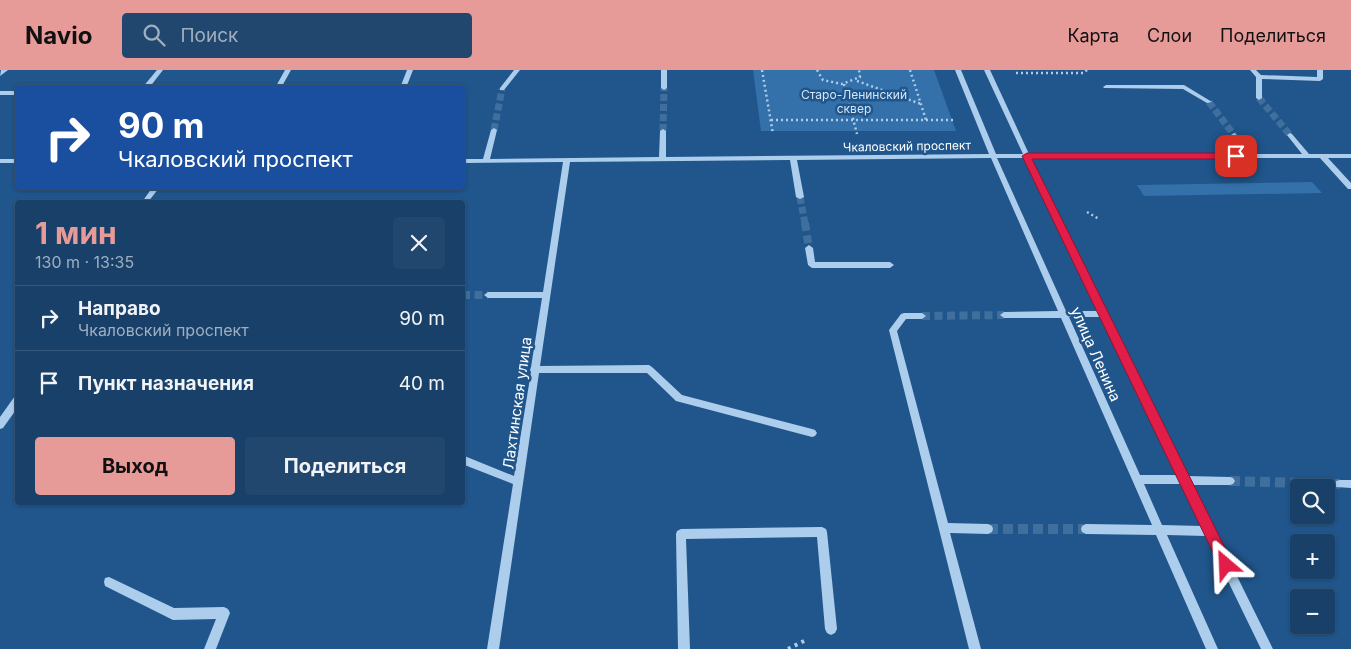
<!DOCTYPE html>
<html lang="ru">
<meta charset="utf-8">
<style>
body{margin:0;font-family:Inter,sans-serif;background:#21476f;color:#f1f3f6;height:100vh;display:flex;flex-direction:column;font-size:19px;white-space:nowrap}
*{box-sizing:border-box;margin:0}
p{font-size:16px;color:#9fafc0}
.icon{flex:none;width:28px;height:28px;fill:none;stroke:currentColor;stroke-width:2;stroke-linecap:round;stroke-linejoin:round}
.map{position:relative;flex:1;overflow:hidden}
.sheet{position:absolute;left:15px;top:130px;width:450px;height:305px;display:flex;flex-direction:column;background:#184069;border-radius:5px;box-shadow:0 1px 4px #0004,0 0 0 1px #36597d}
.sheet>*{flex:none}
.banner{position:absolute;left:15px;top:15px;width:450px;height:105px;border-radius:5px;box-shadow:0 1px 4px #0004,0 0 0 1px #36597d;background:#1a4fa0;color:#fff;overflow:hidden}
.buttons{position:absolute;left:1290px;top:409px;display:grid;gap:10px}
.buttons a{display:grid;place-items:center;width:45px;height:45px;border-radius:5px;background:#184069;box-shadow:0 1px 4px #0004,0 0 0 1px #36597d;font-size:25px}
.pin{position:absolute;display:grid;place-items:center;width:42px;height:42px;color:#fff;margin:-21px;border-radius:10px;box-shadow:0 2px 8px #0006}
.me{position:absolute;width:55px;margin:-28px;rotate:334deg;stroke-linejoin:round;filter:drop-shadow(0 0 4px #0008)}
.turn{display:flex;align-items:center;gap:18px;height:105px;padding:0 20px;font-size:22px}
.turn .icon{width:65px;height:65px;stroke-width:2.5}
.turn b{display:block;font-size:35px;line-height:42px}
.round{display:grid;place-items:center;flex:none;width:52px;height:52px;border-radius:5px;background:#21476f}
.head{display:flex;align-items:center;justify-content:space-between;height:85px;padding:0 20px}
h1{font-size:30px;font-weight:700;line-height:38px;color:#e69b98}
.primary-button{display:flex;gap:10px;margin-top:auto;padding:10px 20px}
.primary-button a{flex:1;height:58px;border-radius:5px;background:#e69b98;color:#111;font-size:20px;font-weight:700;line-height:58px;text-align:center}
.primary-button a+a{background:#21476f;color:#f1f3f6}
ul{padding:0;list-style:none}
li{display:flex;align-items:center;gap:15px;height:65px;padding:0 20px;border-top:1px solid #36597d}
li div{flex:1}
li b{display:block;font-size:19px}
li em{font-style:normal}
header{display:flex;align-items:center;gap:30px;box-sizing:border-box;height:70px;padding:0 25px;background:#e69b98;color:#111}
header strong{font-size:24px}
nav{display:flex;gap:28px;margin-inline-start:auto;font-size:18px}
.search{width:350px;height:45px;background:#21476f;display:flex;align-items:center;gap:12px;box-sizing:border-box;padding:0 18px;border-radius:5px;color:#9fafc0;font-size:19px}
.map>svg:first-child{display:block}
</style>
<header>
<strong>Navio</strong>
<div class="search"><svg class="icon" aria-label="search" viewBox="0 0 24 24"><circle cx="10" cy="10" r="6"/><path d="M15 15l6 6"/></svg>Поиск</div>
<nav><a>Карта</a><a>Слои</a><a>Поделиться</a></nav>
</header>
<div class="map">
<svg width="1351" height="579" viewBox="0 0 1351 579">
<rect width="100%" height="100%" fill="#20568c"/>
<!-- green -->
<g fill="#3470a9">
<path d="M753,0H934L956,61H761Z"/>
<path d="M1312,112L1322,123L1144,126L1137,115Z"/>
</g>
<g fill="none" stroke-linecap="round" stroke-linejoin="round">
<!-- minor-tunnel-far2 -->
<g stroke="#416f9d" stroke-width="7" stroke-dasharray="7 3" stroke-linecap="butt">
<path d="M1259,28L1290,65"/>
<path d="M1209,32L1234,65"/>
<path d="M494,60L502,19"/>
<path d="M663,61L664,18"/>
<path d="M800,127L805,154"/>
</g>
<!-- minor-tunnel-far1 -->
<g stroke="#416f9d" stroke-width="8" stroke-dasharray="8 4.5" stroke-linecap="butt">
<path d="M805,153L809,178"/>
<path d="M462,225H488"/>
<path d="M922,246L1004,245"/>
</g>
<!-- minor-tunnel -->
<g stroke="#416f9d" stroke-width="10" stroke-dasharray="10 5" stroke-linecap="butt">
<path d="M1230,411L1340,414"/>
<path d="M988,459H1086"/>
</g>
<!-- path-far1 -->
<g stroke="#adcdec" stroke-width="2.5" stroke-dasharray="2 3" stroke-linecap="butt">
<path d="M762,0L773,64"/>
<path d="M817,0L823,10L842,14L860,7L859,0"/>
<path d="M910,0L926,50"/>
<path d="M1016,3H1083L1087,0"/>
<path d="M857,11L921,34"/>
<path d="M844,14L857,64"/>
<path d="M771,50H954"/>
<path d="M1087,142L1099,149"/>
</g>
<!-- path -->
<path stroke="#adcdec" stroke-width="4" stroke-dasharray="3 4.5" stroke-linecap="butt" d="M788,579L808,569"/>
<!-- minor -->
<g fill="#adcdec" fill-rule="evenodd">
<path d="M1,0H8L0,6Z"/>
<path d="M157,0H163L149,18H142Z"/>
<path d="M285,0H291L281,18H275Z"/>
<path d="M407,0H413L406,18H400Z"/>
<path d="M514,0H520L504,20H500V18Z"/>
<path d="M661,0H667V18L664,20L661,18Z"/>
<path d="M955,0H961L996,84H1023L984,0H990L1029,84H1245L1231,65L1234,63L1236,64L1252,84H1302L1287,65L1290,63L1292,64L1309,84H1351V88H1328L1351,113V119H1348L1320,88H1031L1187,406L1230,407L1233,408L1235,411L1233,414L1230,415H1192L1273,579H1261L1206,466L1167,465L1218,579H1206L1156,465L1086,464L1082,462L1081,459L1082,456L1086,454L1152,455L1061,248H1004L1000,245L1004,242L1058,241L991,88L797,90L804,127L800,129L796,127L790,90L570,92L540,296L649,295L652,297L682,325L812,359L815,360L817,363L815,366L812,367L676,331L647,303H539L499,579H487L513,414L462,394V385L514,406L531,302L530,300L531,297L542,228H488L484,225L488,222H543L563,92L462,93V89H483L491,60L494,58L497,60L490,89L659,87L660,61L663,59L666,61V87L989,84ZM997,88H1024L1097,241H1066ZM1069,247H1100L1177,405H1140ZM1144,414H1181L1202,456L1162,455Z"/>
<path d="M1250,0H1256L1261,5L1317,7V0H1323V9L1320,11L1262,9V28L1259,30L1256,28V7Z"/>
<path d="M1106,15H1184L1212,32L1207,33L1183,19L1104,18L1103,17Z"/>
<rect x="0" y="21" width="18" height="4"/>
<rect x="0" y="89" width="18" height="4"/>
<path d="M152,118H159L148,132H142Z"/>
<path d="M809,175L813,178L815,192H890L894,195L890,198H812L808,195L805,178Z"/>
<path d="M904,243H922L926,246L922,249H906L897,261L948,453L988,454L992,456L993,459L992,462L988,464L950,463L981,579H969L889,260L901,244Z"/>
<path d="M18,325V337L3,358L0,359V347L15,326Z"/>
<path d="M1340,410H1351V418L1336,417L1335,414L1336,411Z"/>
<path d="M822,457L826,459L827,462L837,559L835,563L831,565L827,563L825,559L817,467L686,469L690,579H678L676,464L677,461L681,459Z"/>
<path d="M109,507L174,538L224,537L228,539L230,543L216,579H204L216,549L173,550L105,516L104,512L105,508Z"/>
</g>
</g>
<!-- route -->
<path fill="#e11d48" stroke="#92132f" d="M1027,83H1236L1240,86L1236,89H1032L1231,490L1233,495L1231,499L1226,501L1221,499L1022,86Z"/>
<g text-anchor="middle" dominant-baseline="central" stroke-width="5" stroke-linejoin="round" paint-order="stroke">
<!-- far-park labels -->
<g font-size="12" fill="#d2e6f8" stroke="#20568c">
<text x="854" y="24">Старо-Ленинский<tspan x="854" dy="14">сквер</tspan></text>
</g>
<!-- far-street labels -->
<g font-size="12" fill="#fff" stroke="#20568c">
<text transform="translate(907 76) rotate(-1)">Чкаловский проспект</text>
</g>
<!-- street labels -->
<g font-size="15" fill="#fff" stroke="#20568c">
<text transform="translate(1096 284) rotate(66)">улица Ленина</text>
<text transform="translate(517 333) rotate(-82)">Лахтинская улица</text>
</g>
</g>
</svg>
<div class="buttons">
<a><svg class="icon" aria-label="search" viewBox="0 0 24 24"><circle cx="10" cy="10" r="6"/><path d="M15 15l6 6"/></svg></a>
<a>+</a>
<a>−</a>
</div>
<div class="pin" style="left:1236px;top:86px;background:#d93025"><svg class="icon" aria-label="arrive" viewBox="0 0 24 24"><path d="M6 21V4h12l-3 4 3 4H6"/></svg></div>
<svg class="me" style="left:1226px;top:495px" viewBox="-20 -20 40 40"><path d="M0-17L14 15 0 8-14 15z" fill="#e11d48" stroke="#fff" stroke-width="4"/></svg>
<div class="banner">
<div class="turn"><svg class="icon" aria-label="right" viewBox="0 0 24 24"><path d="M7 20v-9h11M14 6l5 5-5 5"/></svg><div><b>90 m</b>Чкаловский проспект</div></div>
</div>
<section class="sheet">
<div class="head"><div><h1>1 мин</h1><p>130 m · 13:35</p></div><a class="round"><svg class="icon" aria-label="close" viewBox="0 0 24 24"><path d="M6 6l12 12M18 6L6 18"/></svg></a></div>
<ul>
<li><svg class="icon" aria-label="right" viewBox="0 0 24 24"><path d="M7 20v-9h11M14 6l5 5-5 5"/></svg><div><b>Направо</b><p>Чкаловский проспект</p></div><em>90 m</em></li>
<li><svg class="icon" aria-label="arrive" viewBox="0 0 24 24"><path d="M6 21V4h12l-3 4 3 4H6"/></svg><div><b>Пункт назначения</b></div><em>40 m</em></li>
</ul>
<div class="primary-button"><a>Выход</a><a>Поделиться</a></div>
</section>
</div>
